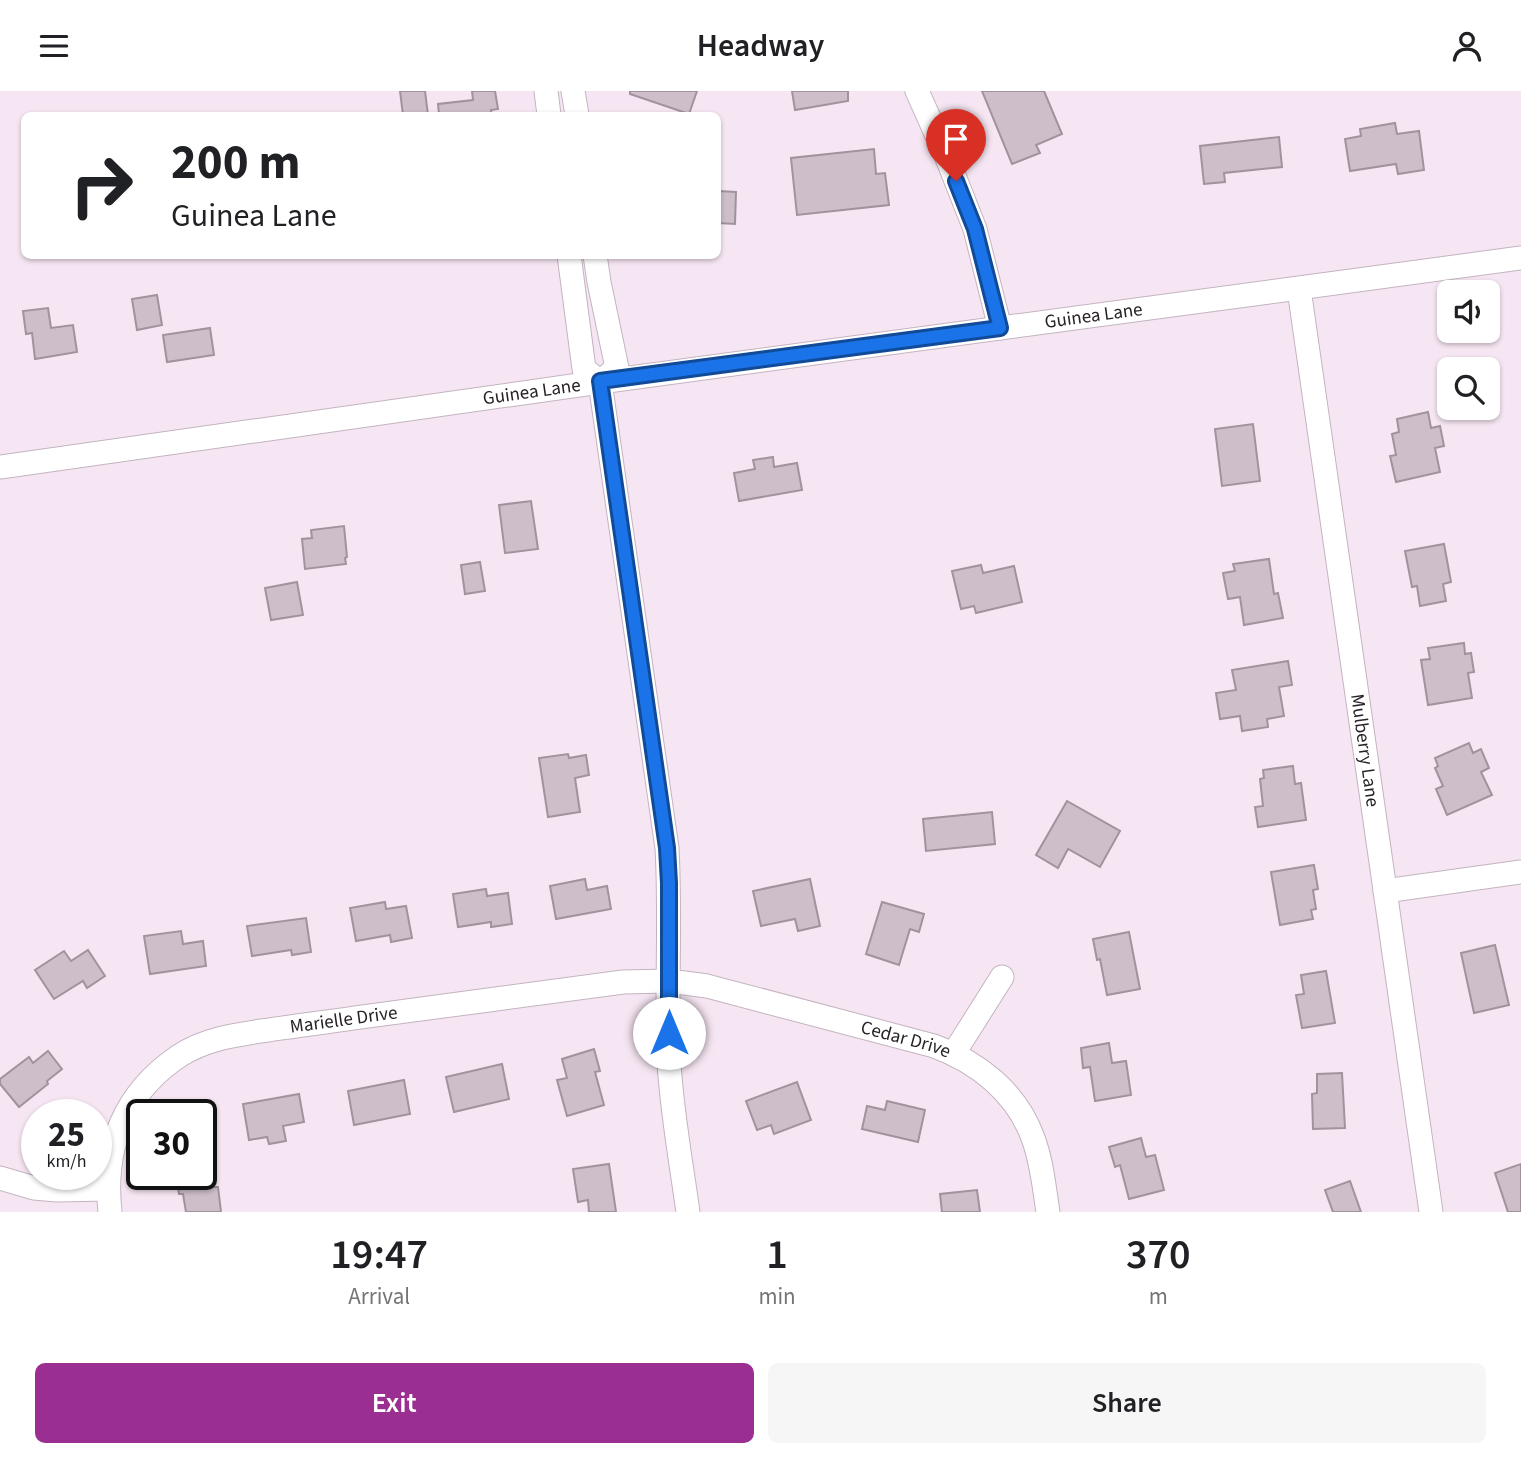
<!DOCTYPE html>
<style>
body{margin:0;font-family:"Source Sans 3",sans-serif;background:#f6f6f6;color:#202124;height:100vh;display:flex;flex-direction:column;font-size:26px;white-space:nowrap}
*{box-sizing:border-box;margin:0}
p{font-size:23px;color:#757577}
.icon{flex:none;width:38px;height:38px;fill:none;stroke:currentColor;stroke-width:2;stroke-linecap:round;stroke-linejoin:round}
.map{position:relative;height:1121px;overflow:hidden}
.side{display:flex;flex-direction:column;background:#fff;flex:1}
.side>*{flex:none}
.hud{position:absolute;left:21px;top:21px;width:700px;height:147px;border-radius:10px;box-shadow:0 2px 5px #0004;background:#fff;color:#202124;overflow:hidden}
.controls{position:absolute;left:1437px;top:189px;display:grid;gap:14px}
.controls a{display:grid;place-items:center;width:63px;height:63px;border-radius:10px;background:#fff;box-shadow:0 2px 5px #0004;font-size:35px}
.speed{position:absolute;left:21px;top:1008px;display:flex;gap:14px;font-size:35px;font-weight:700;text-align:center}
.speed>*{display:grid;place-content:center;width:91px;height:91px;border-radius:50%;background:#fff;box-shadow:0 2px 5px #0004;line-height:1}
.speed small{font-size:18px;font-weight:400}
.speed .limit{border:4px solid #111;border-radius:10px;background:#fff;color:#111}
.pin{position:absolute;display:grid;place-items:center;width:60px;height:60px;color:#fff;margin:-72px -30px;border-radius:50% 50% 50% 0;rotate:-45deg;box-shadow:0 0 7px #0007}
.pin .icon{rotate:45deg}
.me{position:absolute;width:77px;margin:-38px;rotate:0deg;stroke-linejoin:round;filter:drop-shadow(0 0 5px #0008)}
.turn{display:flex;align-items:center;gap:24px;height:147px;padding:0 35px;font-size:32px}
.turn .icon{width:91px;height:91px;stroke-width:2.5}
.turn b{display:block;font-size:49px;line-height:60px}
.eta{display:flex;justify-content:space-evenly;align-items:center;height:119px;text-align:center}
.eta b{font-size:42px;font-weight:600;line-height:49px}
.button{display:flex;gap:14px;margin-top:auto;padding:14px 35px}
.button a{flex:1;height:80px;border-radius:10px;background:#9a2f91;color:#fff;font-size:28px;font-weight:600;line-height:80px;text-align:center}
.button a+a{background:#f6f6f6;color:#202124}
header{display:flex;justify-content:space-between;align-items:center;height:91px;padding:0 35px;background:#fff;font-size:32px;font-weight:600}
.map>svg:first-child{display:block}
</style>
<header><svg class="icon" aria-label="menu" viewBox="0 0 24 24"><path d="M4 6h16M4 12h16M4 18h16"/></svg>Headway<svg class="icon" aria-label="person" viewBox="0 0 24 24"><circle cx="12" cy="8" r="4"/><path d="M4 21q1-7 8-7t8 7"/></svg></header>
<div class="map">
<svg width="1521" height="1121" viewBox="0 0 1521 1121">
<rect width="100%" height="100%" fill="#f6e6f3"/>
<!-- building -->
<g fill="#cdbeca" stroke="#a1929e" stroke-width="2">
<path d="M400,0H425L428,24H403Z"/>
<path d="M472,0H495L498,18L491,19L492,24H439L438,13L473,9Z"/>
<path d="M630,0H697L689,23L630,3Z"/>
<path d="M792,0H848V10L795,19Z"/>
<path d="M982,0H1044L1062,43L1036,54L1040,62L1012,73Z"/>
<path d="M1395,32L1397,43L1419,40L1424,79L1398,83L1396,73L1350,80L1345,48L1361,45L1360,38Z"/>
<path d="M1279,46L1282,76L1224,82L1225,91L1204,93L1200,55Z"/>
<path d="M874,58L876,83L885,82L889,114L797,124L791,67Z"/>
<path d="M718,100L736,101L735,133L718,132Z"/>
<path d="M157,204L162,234L137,239L132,208Z"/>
<path d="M48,217L51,237L73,234L77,261L35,268L32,242L26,243L23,220Z"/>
<path d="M210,237L214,264L167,271L163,244Z"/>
<path d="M1428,321L1431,337L1440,335L1444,355L1435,357L1440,381L1396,391L1390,365L1396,364L1392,343L1399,341L1397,328Z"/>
<path d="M1253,333L1260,390L1222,395L1215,338Z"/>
<path d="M773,366L774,376L797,372L802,399L739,410L734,382L755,378L753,369Z"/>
<path d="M531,410L538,458L505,462L499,414Z"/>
<path d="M344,435L347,466L345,467L346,473L305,478L302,448L312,447L311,439Z"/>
<path d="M1444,453L1451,491L1443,493L1446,510L1420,515L1417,495L1412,496L1405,460Z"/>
<path d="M1269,468L1274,503L1278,502L1283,527L1244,534L1240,506L1228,508L1223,482L1235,480L1233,473Z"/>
<path d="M480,471L485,500L465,503L461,474Z"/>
<path d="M981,474L983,482L1014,475L1022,511L976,522L974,515L961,518L952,480Z"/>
<path d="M297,491L303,524L271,529L265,497Z"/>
<path d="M1464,552L1465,563L1471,562L1474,581L1468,582L1472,607L1428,614L1421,569L1430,568L1428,557Z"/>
<path d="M1288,570L1292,594L1279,596L1284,625L1267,628L1268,636L1242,640L1240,625L1220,628L1216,602L1236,599L1232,579Z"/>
<path d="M1469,652L1473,662L1481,658L1489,677L1481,681L1492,704L1447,724L1436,698L1443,695L1435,677L1438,675L1435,667Z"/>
<path d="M568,663L569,667L586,664L589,684L575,687L580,721L548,726L539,667Z"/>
<path d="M1293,675L1295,693L1301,692L1306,729L1258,736L1255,716L1263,715L1260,688L1264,687L1263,679Z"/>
<path d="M1067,710L1120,740L1100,776L1068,758L1058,777L1036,764Z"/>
<path d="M992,721L995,753L926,760L923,728Z"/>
<path d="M1314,774L1318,798L1313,799L1316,818L1311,819L1313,828L1280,834L1271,781Z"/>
<path d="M585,788L587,799L607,795L611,818L556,828L550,795Z"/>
<path d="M810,788L820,835L798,840L795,828L761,835L753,800Z"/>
<path d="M486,798L487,805L508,802L512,833L491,836V831L458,836L453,803Z"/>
<path d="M385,811L386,818L406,815L412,847L391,851L390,844L356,850L350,817Z"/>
<path d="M882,811L924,823L919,841L910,838L899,874L866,863Z"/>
<path d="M306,827L311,861L292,864L291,859L252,865L247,835Z"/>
<path d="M181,840L183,853L203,850L206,875L150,883L144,845Z"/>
<path d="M1129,841L1140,898L1107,904L1100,868L1097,869L1093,848Z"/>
<path d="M1495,854L1509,914L1474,922L1461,862Z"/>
<path d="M88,859L105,885L87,897L83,890L54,908L35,879L64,860L71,870Z"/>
<path d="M1326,880L1335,932L1302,937L1296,904L1304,903L1301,884Z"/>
<path d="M1109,952L1112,972L1126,970L1131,1004L1095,1010L1090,976L1083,977L1081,957Z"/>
<path d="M594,958L600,980L595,981L604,1014L567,1025L557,989L567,987L562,968Z"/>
<path d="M48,960L62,978L47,990L48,993L19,1016L0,993V988L29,966L33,972Z"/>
<path d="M502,973L509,1008L454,1021L446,986Z"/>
<path d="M1342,982L1345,1037L1313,1038L1312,1003L1317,1002V983Z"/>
<path d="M404,989L410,1023L354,1034L348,1000Z"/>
<path d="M797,991L811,1029L774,1043L771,1034L757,1039L746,1010Z"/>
<path d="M299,1003L304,1031L283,1035L286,1050L269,1053L267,1046L249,1049L243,1013Z"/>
<path d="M887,1010L925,1019L918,1051L862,1038L867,1015L885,1019Z"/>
<path d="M1141,1047L1146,1066L1155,1064L1164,1099L1129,1108L1120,1074L1115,1076L1109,1056Z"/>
<path d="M609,1073L616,1121H589L588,1109L578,1111L573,1078Z"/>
<path d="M1521,1073V1121H1508L1495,1082Z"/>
<path d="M176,1083H212L214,1096H218L221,1121H186L183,1103H179Z"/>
<path d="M1350,1090L1361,1121H1333L1325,1099Z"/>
<path d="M977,1099L980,1121H942L940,1103Z"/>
</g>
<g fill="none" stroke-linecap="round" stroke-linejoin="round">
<!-- minor casing -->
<g stroke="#c3b4c0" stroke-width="25">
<g id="minor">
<path d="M546,0L549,24"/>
<path d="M573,0L577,24"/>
<path d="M917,0L947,67L975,138L1000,237"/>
<path d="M569,164L584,278L600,291"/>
<path d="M595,164L599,191L617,277L600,291"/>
<path id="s1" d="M1299,198L1431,1121"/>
<path d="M600,291L667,757C671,829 666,900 669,972C672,1022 681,1071 688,1121"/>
<path id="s2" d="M0,376L600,291L1521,167"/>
<path d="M1385,800L1521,781"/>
<path d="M954,962L1002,886"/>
<path d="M0,1087L34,1097L57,1099L108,1098"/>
<path id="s3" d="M110,1121C103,1056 124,1002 179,965C208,946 242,943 275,938C302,934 328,931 354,927C444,915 533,903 623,891L669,890L707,895L934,955C978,971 1017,1002 1033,1047C1042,1071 1044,1096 1048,1121"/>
</g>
</g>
<!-- minor -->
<use href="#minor" stroke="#fff" stroke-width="23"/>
</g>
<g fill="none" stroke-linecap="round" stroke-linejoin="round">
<!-- route casing -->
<g stroke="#114b97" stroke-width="18">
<path id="route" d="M669,942V792L667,757L600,290L1000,237L975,138L956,90"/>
</g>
<!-- route -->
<use href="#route" stroke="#1a73e8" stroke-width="12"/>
</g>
<g text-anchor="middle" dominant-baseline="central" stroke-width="5" stroke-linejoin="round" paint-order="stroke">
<!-- street labels -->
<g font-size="19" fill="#272226" stroke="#fdf7fc">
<text stroke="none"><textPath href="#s2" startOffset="1104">Guinea Lane</textPath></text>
<text stroke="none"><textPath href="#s2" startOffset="537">Guinea Lane</textPath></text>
<text stroke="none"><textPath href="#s1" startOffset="466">Mulberry Lane</textPath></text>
<text stroke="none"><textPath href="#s3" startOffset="350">Marielle Drive</textPath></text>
<text stroke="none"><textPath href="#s3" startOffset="922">Cedar Drive</textPath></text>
</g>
</g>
</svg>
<div class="controls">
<a><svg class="icon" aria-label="sound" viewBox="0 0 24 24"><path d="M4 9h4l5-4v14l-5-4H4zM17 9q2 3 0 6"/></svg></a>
<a><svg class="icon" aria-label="search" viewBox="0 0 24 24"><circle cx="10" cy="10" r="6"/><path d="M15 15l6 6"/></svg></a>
</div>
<div class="speed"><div>25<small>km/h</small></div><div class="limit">30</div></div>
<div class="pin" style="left:956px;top:90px;background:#d93025"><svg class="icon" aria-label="arrive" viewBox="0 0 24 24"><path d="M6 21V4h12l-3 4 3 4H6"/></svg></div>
<svg class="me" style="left:669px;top:942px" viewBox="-20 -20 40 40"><circle r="19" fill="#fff"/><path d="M0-13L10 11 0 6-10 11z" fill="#1a73e8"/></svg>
<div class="hud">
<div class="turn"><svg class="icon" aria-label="right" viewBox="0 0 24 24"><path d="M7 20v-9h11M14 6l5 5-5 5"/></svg><div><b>200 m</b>Guinea Lane</div></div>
</div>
</div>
<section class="side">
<div class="eta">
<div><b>19:47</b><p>Arrival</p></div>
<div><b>1</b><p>min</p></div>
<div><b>370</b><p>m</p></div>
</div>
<div class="button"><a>Exit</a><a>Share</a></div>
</section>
